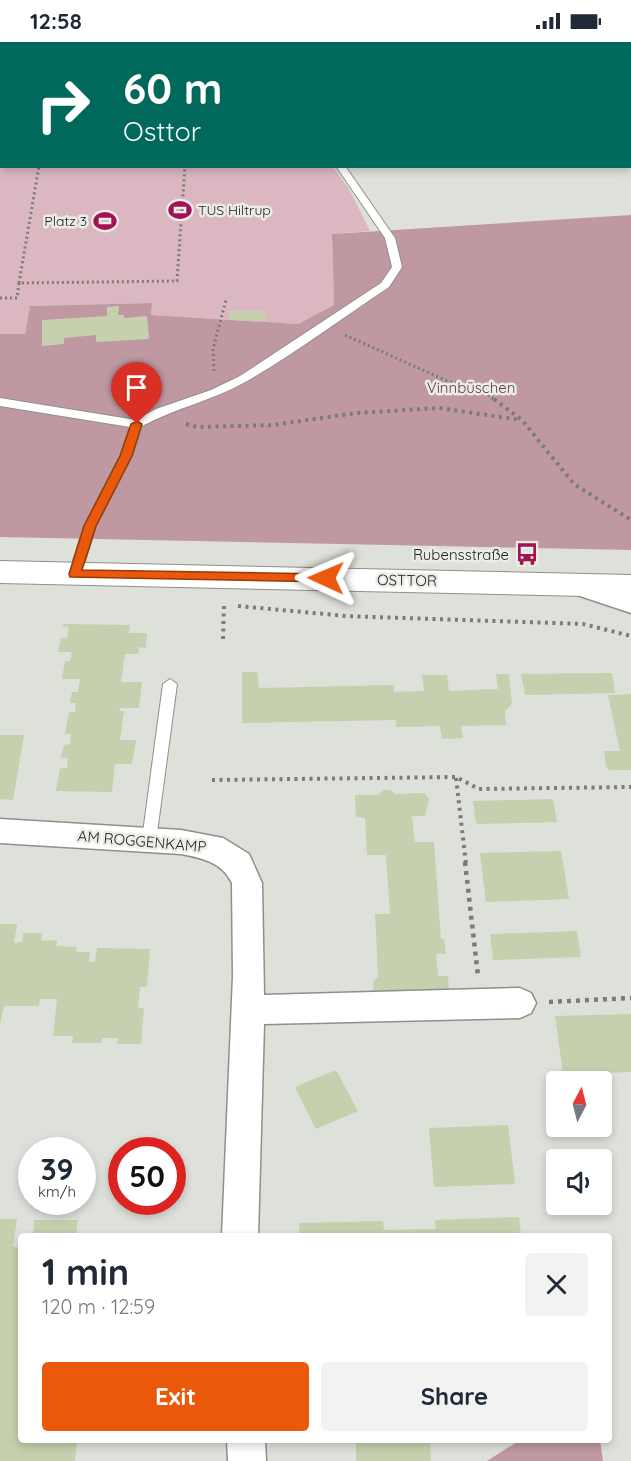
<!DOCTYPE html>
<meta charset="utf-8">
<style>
body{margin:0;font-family:Quicksand,sans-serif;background:#f2f2f3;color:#1f2937;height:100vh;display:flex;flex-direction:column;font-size:22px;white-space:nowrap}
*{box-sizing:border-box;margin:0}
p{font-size:20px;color:#747a83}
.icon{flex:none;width:33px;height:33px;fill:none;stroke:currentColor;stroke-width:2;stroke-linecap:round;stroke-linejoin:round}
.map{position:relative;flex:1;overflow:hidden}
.side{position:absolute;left:18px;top:1191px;width:594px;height:210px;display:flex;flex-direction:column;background:#fff;border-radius:6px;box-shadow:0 3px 9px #0003}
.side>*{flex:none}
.top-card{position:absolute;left:0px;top:0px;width:632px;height:126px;box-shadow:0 3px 9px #0003;background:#00695c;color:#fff;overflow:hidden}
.needle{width:39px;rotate:7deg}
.tools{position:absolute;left:546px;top:1029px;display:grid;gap:12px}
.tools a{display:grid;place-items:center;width:66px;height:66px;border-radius:6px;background:#fff;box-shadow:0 3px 9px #0003;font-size:30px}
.speed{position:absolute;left:18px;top:1095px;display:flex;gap:12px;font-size:30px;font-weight:700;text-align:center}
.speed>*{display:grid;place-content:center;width:78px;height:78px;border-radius:50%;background:#fff;box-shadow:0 3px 9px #0003;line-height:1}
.speed small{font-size:15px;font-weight:400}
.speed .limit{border:9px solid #d22;background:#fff;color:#111}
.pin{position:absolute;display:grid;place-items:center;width:51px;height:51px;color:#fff;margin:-62px -26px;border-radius:50% 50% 50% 0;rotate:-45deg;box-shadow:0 0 6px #0007}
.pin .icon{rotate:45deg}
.me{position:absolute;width:66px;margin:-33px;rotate:271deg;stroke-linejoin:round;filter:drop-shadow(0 0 4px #0008)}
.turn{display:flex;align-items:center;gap:21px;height:126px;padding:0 24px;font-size:27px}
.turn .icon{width:78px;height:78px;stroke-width:2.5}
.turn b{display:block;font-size:42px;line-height:51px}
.round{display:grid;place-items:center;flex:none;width:63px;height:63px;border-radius:6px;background:#f2f2f3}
.summary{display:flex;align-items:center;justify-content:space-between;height:102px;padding:0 24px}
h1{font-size:36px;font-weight:700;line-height:45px}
.button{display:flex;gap:12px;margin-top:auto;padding:12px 24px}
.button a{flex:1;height:69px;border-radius:6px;background:#ea580c;color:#fff;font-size:24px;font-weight:700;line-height:69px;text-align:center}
.button a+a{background:#f2f2f3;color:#1f2937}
.status{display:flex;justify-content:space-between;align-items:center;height:42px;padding:0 30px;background:#fff;direction:ltr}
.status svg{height:16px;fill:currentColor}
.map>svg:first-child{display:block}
</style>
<div class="status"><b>12:58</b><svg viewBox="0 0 49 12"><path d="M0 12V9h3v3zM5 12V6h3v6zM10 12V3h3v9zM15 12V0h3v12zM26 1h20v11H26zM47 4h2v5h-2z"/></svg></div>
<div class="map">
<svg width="631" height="1419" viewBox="0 0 631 1419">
<rect width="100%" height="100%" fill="#dee0da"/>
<!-- green -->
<path fill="#dbb8c1" d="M0,33L2,124L333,125L349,147L370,189L332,192L334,263L298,282L151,273L152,261L30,264L25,293L0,292Z"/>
<!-- forest -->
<g fill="#bf98a2">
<path d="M631,173V508L0,495V292H25L30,264L152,261L151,273L298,282L334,263L332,192Z"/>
<path d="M520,1398H600L603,1419H487Z"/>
</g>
<!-- building -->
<g fill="#c5d0ae">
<path d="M119,264L118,273H124V276L147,274L149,297L96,300V293L64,296V302L42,304V278L107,274V265Z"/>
<path d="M230,269H266L265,279L229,278Z"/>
<path d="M63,582L130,583L129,591H147L146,606L139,605L138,612H125L121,640H142L139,666H120L119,669H124L120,698H136L132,722H115L112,750L56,749L60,726H67L68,716H61L64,703L70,702L71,692H65L69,670H75L76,661H70L72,650H78L80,637H62L65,619H70L72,610H58L61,596H67L69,585L63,584Z"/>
<path d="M242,630H257L259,646L394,643V650L424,649L422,633H447L449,649L498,647L496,632H509L512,662L505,669L506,683L461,684L463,696L442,697L440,684L396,685V678L242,681Z"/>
<path d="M612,631L615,651L525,653L521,632Z"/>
<path d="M631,652V728H610L606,725L604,709H620L608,653Z"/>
<path d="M0,693H24L13,758L0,757Z"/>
<path d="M383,748H390L395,752L424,751L429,757L425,774H412L415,800H434L441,897H444L446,912H436L438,934H448L449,949L374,952L373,939L378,935L375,872H390L386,813H367L365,776L356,775L355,753H378Z"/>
<path d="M553,757L557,780L476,782L473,759Z"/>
<path d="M561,809L569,857L486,860L480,811Z"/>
<path d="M0,882H17L14,901L22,900L23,891H42L41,899L57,898L56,904L77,905L76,910H90L89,920H95L97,906L150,907L147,945H140L138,966H144L141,1002H117L118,996H102L101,1001H72L73,994H53L57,957H40L39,964H4L0,983Z"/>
<path d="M577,889L581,915L493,918L490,892Z"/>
<path d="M631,972V1030L563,1032L555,974Z"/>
<path d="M336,1028L358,1069L316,1087L295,1045Z"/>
<path d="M508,1083L515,1142L434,1145L429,1086Z"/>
<path d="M519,1175L521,1194H300L299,1181L383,1179L384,1188L436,1187L435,1178Z"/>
<path d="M0,1177H17L13,1205L21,1206V1398H77L75,1419H0Z"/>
<path d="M34,1178H78L76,1194H33Z"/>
<path d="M356,1398H430L431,1419H356Z"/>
</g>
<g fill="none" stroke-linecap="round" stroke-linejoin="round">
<!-- service casing -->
<g stroke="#8e908a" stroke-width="2">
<g id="service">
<rect x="288" y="0" width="8" height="2"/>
<path d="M336,124H345L395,196L402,225L389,245C342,276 296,311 247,339C214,358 176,366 142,384L132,414L96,484L81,532L75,536L71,535L69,532L84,484L120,414L130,385L0,364V356L136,378L156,367L211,348L240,334L381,241L392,225L385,196Z"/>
<path d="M170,637L177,642L156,798L154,802L149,804L144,802L142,798L163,642Z"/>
</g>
</g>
<!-- minor casing -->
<g stroke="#8e908a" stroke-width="3">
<g id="minor">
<path d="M580,534L631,551V571L571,551L567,544L571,537Z"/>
<path d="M0,777L181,788L223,796L249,812L262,841L264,953L520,946L531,951L536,961L531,971L520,976L264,982L258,1194H222L233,934L232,841C222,820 202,816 181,812L0,801Z"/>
<path d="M227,1398H265L266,1419H228Z"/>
</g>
</g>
<!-- secondary casing -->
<g stroke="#8e908a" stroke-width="2">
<path id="secondary" d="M0,519L631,533V555L0,541Z"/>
</g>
<!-- path-far2 -->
<g stroke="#7b7c78" stroke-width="3" stroke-dasharray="2 3" stroke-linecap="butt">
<path d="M19,241L39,124"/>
<path d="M0,256H17L19,241L177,239L185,124"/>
<path d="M345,293L445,338L487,352L496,359"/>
<path d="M214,329L213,307L226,258"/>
</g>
<!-- path-far1 -->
<g stroke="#7b7c78" stroke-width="4" stroke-dasharray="3 4.5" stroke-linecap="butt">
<path d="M494,357L522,378L574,442L631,478"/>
<path d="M186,382L197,385L273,383L356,371L439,366L521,378"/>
<path d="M238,564L346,574L583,582L631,594"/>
<path d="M223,597L224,563"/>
<path d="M456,736L466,822"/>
<path d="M212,738L456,735L479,747L631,745"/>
</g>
<!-- path -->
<g stroke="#7b7c78" stroke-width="4.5" stroke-dasharray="4 5" stroke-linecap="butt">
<path d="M465,820L478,934"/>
<path d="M549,960L631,956"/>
</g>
<!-- service -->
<use href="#service" fill="#fff" fill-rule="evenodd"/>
<!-- minor -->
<use href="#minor" fill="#fff" fill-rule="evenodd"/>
<!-- secondary -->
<use href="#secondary" fill="#fff" fill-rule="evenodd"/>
</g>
<!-- route -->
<path fill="#ea580c" stroke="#983908" stroke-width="1.5" d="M137,379L142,382L132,414L96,484L82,528L326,532L330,533L332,536L330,540L70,535L69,532L84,484L120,414L131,382Z"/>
<!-- icons -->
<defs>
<g id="stadium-bare" transform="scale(1.8)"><path d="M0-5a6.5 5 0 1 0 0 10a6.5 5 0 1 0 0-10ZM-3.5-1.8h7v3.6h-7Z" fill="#a31255" stroke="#ebeee7" stroke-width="2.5" paint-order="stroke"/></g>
<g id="bus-bare" transform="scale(1.8)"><path d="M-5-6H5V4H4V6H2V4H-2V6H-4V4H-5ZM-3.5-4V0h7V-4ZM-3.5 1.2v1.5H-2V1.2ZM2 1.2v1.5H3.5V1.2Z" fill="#a31255" stroke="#ebeee7" stroke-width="2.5" paint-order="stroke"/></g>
</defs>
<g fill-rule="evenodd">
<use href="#stadium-bare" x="180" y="168"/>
<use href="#stadium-bare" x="105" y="179"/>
<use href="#bus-bare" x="527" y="512"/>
</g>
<g text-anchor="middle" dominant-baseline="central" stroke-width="5" stroke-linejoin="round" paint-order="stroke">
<!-- far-poi labels -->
<g font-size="14" fill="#1e1e1c" stroke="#ebeee7" text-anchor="start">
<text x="198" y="168">TUS Hiltrup</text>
<text x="87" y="179" text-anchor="end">Platz 3</text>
</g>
<!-- park labels -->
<g font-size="15" fill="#693445" stroke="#ebeee7">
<text x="471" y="345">Vinnbüschen</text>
</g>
<!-- poi labels -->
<g font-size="15" fill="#1e1e1c" stroke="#ebeee7" text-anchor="end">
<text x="509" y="512">Rubensstraße</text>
</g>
<!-- street labels -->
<g font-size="15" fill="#1e1e1c" stroke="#ebeee7">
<text transform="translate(407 538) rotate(1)">OSTTOR</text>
<text transform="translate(142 799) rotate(5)">AM ROGGENKAMP</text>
</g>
</g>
</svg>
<div class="tools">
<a><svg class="needle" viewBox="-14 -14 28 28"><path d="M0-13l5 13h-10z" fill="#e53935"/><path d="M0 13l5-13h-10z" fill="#747a83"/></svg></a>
<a><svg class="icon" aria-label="sound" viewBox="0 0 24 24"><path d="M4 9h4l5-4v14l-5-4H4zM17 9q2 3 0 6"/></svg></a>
</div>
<div class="speed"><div>39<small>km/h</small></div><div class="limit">50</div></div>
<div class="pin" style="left:137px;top:382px;background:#d93025"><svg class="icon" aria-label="arrive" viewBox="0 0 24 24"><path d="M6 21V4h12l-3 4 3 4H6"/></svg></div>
<svg class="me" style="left:326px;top:536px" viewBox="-20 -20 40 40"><path d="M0-17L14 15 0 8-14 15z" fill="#ea580c" stroke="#fff" stroke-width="4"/></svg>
<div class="top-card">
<div class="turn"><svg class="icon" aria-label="right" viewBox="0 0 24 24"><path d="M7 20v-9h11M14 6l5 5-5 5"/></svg><div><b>60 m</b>Osttor</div></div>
</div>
<section class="side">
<div class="summary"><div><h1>1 min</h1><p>120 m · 12:59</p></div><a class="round"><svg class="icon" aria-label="close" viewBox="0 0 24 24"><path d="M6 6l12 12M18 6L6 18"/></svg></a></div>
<div class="button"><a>Exit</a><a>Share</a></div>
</section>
</div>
